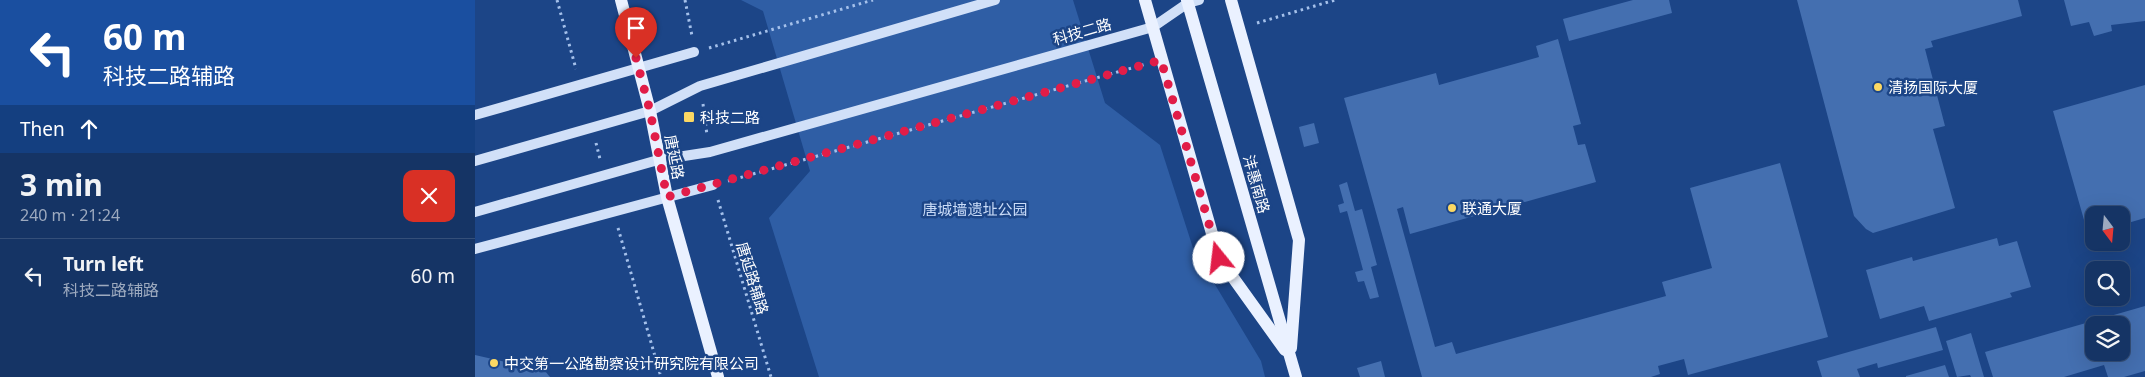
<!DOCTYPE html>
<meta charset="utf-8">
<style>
body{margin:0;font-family:"Noto Sans","Noto Sans SC",sans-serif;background:#223f6e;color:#f1f3f6;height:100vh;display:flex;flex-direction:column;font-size:19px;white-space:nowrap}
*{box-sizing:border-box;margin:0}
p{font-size:16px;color:#9daabf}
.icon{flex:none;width:28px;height:28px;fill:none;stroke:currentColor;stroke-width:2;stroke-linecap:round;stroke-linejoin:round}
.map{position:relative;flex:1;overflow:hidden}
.side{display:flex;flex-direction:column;background:#153465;width:475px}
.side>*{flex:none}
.guide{background:#1a4fa0;color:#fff;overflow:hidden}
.needle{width:32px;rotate:164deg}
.controls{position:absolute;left:1610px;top:206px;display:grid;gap:10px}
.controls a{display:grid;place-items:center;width:45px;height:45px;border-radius:10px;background:#153465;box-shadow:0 5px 20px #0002,0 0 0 1px #344f79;font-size:25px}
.pin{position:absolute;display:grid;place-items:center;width:42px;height:42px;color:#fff;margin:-51px -21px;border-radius:50% 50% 50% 0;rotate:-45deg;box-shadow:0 0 5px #0007}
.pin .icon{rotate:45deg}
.me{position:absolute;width:55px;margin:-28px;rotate:344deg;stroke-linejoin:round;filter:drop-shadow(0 0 4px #0008)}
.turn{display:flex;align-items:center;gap:18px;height:105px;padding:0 20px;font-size:22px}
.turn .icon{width:65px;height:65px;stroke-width:2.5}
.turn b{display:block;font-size:35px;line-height:42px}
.then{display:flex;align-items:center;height:48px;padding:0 20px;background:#0003;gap:10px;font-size:19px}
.round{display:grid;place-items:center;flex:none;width:52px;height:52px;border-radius:10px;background:#223f6e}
.overview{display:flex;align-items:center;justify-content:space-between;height:85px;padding:0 20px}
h1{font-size:30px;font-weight:700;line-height:38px}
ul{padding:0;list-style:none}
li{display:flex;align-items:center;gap:15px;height:75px;padding:0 20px;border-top:1px solid #344f79}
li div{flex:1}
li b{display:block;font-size:19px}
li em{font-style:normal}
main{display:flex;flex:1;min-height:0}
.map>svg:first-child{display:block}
</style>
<main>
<section class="side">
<div class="guide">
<div class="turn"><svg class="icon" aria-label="left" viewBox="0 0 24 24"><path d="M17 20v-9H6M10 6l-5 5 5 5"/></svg><div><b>60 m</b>科技二路辅路</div></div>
<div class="then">Then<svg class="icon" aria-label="ahead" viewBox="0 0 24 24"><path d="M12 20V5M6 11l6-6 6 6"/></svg></div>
</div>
<div class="overview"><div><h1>3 min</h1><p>240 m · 21:24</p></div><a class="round" style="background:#d93025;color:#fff"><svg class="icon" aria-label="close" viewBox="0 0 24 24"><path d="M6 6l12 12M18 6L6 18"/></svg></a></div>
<ul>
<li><svg class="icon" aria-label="left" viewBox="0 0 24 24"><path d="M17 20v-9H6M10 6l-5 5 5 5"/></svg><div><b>Turn left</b><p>科技二路辅路</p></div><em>60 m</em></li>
</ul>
</section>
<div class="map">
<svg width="1670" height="377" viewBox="0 0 1670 377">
<rect width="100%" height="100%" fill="#1c4587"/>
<!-- green -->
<path fill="#2f5ea5" d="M266,0H598L630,103L685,145L718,248L786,361L790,377H344L294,218L335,171L288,11Z"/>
<!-- building -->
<g fill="#446fb0" fill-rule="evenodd">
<path d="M1158,0H1194L1197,13L1094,41L1088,19Z"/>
<path d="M1322,0H1543L1547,16L1456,41L1458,47L1450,49L1470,126L1458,129L1480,208L1398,233L1391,229L1379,216Z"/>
<path d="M1589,0H1670V21L1636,25L1637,31L1619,36L1614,22L1596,26Z"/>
<path d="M1083,39L1106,124L1098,126L1103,145L1110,144L1121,182L935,234L928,207L922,209L960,347L977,342L981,354L1191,296L1187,282L1237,268L1215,188L1305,163L1353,337L1213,375L1209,359L1183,366L1185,374L1176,377H947L869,98L961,73L964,85L1064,57L1061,46Z"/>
<path d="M1670,85V218L1646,225V215H1619V233L1613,234L1578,111Z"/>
<path d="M839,123L844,143L829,147L824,127Z"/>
<path d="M872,182L880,211L887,209L902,265L896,267L904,297L895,299L889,281L883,282L880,272L888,270L872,211L865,213L863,205L869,203L864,185Z"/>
<path d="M1522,238L1524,246L1542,241L1556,287L1535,293L1537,297L1454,321L1449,306L1405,319L1391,270L1437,257L1438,261Z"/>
<path d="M1670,306V371L1649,377H1633L1629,365L1589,377H1518L1510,352ZM1619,325H1646V352H1619Z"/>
<path d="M1461,327L1468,350L1403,368L1402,363L1382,369L1385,377H1347L1342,361Z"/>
<path d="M1496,333L1509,377H1496L1495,375L1482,377L1471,341Z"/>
<path d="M0,355L70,371L75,377H0Z"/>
<path d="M906,361L910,377H885L882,368Z"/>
<path d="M1470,365L1474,377H1431V376Z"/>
</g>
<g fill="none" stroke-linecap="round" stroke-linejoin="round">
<!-- path -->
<g stroke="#a5c1eb" stroke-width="3" stroke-dasharray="2.5 4" stroke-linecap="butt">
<path d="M82,0L101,69"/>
<path d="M210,0L217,36"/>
<path d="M782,23L860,0"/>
<path d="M234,48L398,0"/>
<path d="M228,104L232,135"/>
<path d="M121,143L125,159"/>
<path d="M253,181L671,64"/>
<path d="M243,200L296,377"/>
<path d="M143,228L186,377"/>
</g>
<!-- secondary -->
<g stroke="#d1e0f8" stroke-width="10">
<path d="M0,115L219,52"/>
<path d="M0,161L175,111L225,86L520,0"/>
<path d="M0,212L183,160L235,152L678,27L713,3L724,0"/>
<path d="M0,249L238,185"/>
</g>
<!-- primary -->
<g stroke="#eaf1ff" stroke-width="12">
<path d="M146,0L175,111L192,197L243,377"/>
<path d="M670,0L744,258L810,350"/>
<path d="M712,0L821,377"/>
<path d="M756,0L824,240L816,348"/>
</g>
</g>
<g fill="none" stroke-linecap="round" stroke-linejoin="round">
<!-- route -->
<path stroke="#e11d48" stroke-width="9" stroke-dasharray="0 16.2" d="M161,58L175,111L192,197L686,60L744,258"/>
</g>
<!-- markers -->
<g fill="#fcd863" stroke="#1c4587" stroke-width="2">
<circle cx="1403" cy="87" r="5"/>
<rect x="208" y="111" width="12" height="12" rx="2.5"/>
<circle cx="977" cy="208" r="5"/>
<circle cx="19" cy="363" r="5"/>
</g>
<g text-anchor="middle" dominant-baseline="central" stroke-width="5" stroke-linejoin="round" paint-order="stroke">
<!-- street labels -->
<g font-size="15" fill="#fff" stroke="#1c4587">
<text transform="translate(607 31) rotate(-16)">科技二路</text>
<text transform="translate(200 157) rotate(79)">唐延路</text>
<text transform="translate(782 184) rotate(74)">沣惠南路</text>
<text transform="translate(278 278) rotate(73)">唐延路辅路</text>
</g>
<!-- poi labels -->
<g font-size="15" fill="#fff" stroke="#1c4587" text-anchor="start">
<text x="1413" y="87">清扬国际大厦</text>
<text x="225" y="117">科技二路</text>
<text x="987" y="208">联通大厦</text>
<text x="29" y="363">中交第一公路勘察设计研究院有限公司</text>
</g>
<!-- park labels -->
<g font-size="15" fill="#cadcf8" stroke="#1c4587">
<text x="500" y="209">唐城墙遗址公园</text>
</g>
</g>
</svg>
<div class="controls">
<a><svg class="needle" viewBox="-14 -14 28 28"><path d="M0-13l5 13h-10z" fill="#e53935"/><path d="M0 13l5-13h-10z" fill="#9daabf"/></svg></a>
<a><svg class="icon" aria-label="search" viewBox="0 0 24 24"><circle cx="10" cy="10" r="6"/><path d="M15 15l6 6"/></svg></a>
<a><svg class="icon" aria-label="layers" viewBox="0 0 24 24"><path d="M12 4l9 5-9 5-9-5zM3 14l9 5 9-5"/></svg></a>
</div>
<div class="pin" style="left:161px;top:58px;background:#d93025"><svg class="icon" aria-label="arrive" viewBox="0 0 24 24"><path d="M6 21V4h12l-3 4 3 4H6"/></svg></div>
<svg class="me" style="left:744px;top:258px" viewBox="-20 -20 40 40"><circle r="19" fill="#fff"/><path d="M0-13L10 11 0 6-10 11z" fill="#e11d48"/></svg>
</div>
</main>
